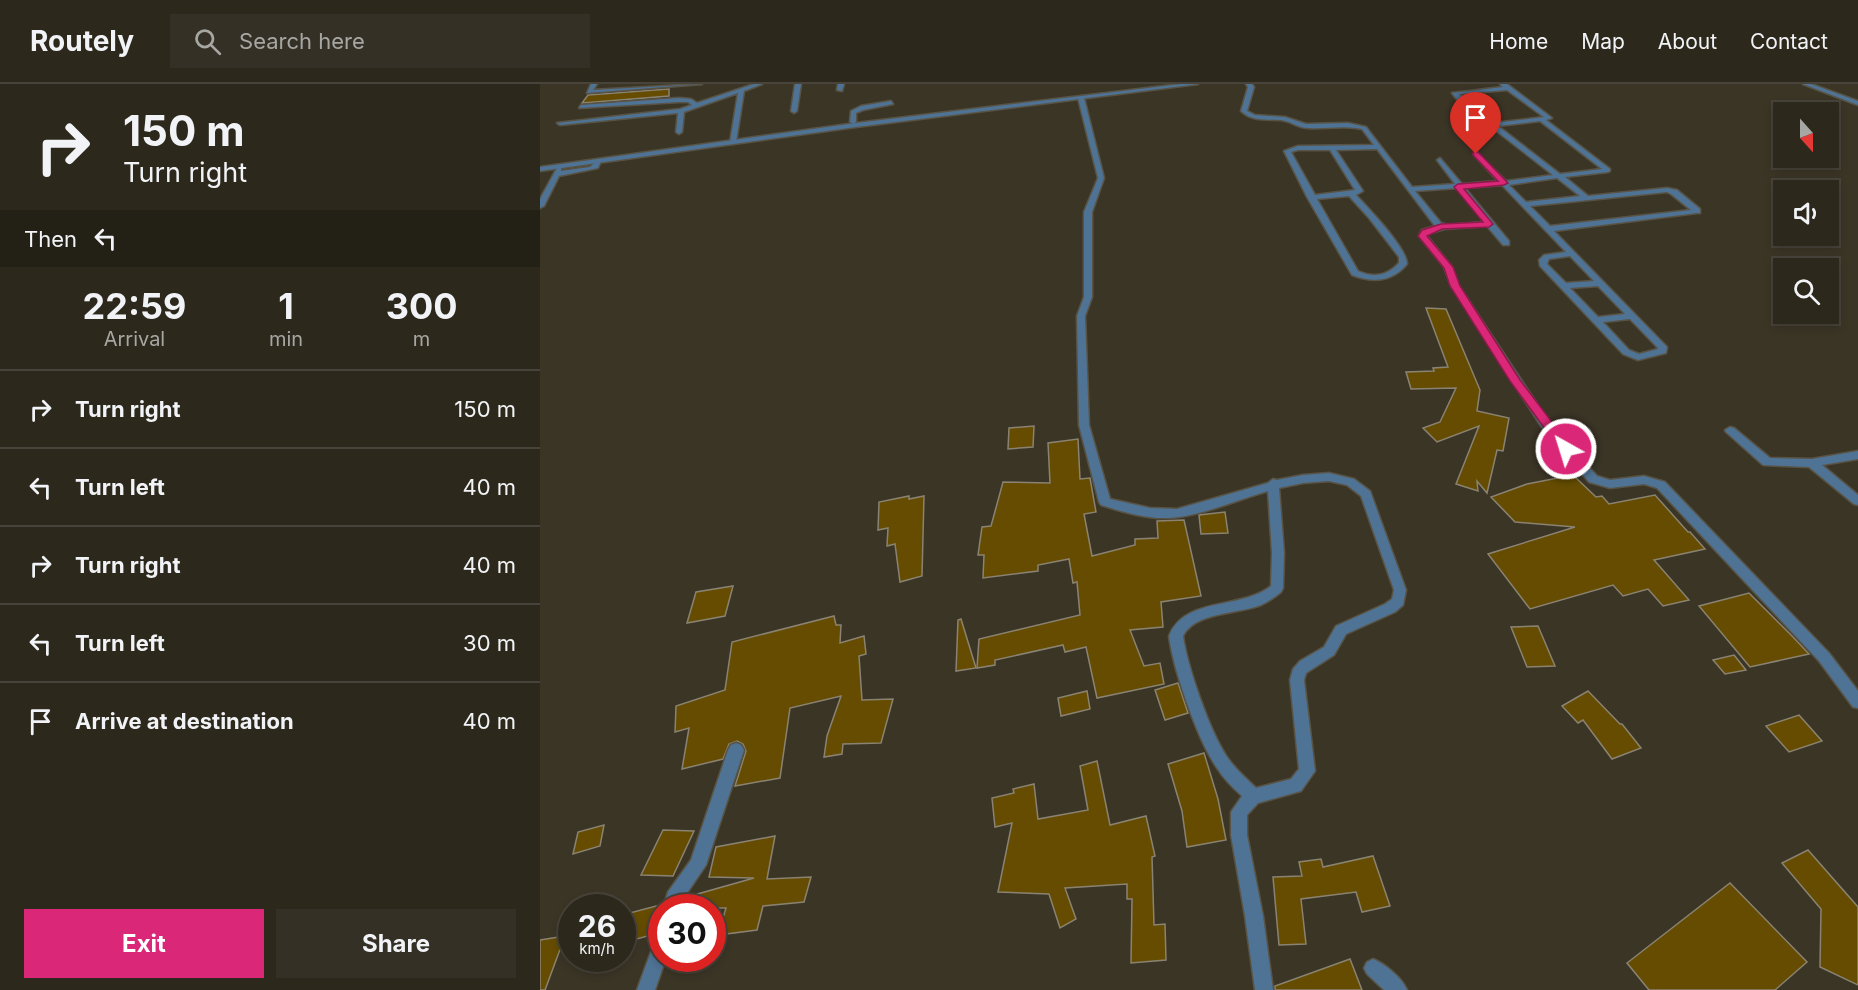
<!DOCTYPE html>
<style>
body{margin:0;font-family:Inter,sans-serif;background:#343025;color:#f1f3f6;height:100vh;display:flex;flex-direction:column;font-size:22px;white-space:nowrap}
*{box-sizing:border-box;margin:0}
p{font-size:20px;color:#a6a6a3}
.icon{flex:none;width:33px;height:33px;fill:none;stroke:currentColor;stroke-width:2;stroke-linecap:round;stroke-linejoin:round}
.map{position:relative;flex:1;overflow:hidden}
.side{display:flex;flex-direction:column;background:#2c281c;width:540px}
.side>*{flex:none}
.top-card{background:#2c281c;color:#f1f3f6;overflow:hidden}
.needle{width:39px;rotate:159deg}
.fabs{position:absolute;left:1233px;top:18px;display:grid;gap:12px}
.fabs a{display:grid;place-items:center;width:66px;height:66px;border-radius:0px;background:#2c281c;box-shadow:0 3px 9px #0003,0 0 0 2px #48443b;font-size:30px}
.speed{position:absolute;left:18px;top:810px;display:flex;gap:12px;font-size:30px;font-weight:700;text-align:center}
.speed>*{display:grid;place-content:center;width:78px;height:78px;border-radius:50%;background:#2c281c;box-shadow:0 3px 9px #0003,0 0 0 2px #48443b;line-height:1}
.speed small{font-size:15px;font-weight:400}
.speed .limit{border:9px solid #d22;background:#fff;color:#111}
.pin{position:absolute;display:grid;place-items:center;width:51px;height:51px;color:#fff;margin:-62px -26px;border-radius:50% 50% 50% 0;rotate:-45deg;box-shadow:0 0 6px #0007}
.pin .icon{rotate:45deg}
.me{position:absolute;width:66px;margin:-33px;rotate:321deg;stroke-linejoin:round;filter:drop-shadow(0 0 4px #0008)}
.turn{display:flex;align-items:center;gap:21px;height:126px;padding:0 24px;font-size:27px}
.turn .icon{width:78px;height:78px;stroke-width:2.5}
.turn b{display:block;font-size:42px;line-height:51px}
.then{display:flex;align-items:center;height:57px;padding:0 24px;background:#0003;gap:12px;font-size:22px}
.eta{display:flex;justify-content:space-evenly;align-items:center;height:102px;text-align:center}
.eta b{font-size:36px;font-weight:700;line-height:42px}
.action{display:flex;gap:12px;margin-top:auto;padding:12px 24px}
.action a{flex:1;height:69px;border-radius:0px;background:#db2777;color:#fff;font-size:24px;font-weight:700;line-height:69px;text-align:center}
.action a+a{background:#343025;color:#f1f3f6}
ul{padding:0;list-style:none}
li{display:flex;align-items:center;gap:18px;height:78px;padding:0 24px;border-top:2px solid #48443b}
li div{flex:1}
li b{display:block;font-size:22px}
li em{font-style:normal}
header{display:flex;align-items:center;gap:36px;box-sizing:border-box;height:84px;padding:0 30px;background:#2c281c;border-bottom:2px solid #48443b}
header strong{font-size:28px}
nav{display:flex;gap:33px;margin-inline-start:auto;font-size:21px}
.search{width:420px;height:54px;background:#343025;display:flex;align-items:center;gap:15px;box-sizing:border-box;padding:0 21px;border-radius:0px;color:#a6a6a3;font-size:22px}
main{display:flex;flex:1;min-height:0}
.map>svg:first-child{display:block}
</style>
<header>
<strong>Routely</strong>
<div class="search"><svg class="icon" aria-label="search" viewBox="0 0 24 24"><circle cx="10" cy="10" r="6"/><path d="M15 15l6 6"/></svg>Search here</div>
<nav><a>Home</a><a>Map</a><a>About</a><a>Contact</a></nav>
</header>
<main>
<section class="side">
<div class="top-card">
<div class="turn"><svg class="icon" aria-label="right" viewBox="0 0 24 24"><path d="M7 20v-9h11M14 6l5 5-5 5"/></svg><div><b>150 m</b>Turn right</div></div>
<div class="then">Then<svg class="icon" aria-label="left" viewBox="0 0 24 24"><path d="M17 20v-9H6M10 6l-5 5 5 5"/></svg></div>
</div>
<div class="eta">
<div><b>22:59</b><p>Arrival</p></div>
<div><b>1</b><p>min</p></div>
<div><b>300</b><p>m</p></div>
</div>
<ul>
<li><svg class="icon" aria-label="right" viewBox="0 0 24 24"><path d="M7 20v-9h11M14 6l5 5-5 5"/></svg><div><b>Turn right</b></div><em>150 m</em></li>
<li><svg class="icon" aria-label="left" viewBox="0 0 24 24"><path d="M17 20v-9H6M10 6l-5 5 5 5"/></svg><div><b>Turn left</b></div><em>40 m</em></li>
<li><svg class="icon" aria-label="right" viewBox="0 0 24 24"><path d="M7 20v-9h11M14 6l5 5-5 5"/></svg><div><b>Turn right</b></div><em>40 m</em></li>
<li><svg class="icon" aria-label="left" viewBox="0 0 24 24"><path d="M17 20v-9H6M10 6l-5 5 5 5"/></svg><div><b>Turn left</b></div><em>30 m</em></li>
<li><svg class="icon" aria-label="arrive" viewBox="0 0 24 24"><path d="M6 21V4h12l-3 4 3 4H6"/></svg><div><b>Arrive at destination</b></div><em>40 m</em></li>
</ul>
<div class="action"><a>Exit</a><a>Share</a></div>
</section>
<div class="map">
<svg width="1318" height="906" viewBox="0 0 1318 906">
<rect width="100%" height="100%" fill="#3b3526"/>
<!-- building -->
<g fill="#654c00" stroke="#8a8372" stroke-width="1.5">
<path d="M129,5V12L42,19L48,11Z"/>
<path d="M886,224L906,225L940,306L937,327L969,334L963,367L957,366L947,409L937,397L938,407L916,400L939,342L897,358L883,344L900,338L916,304L871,305L866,288L894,287L893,284L908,283Z"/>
<path d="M494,342L493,363L468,365L469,344Z"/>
<path d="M538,355L540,395L550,394L556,428L544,430L552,472L595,461V455L618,454L617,437L644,436L661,512L621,518L623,543L590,546L604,582L620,579L624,600L557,614L546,563L525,568L523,561L455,576V581L437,584L439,555L540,531L537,498L533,499L529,475L498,481V487L443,494L444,471H438L442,443L451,442L463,398L510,399L508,359Z"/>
<path d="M1033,391L1056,413L1062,412L1069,420L1115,411L1148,448H1150L1165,465L1114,476L1149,516L1123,522L1108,505L1083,512L1073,501L990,525L948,470L1035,443L975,438L951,413L987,400Z"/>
<path d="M369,412V415L384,412L382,492L360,498L355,460L347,462L348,444L338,446L339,418Z"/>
<path d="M685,428L688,449L661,450L659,431Z"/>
<path d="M193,502L185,532L147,539L156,508Z"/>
<path d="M1209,509L1253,553L1269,570L1210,583L1159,522Z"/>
<path d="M294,532L296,541H301L300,559L324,552L326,570L319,572L322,616L353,615L341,659L303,660L302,670L284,673L287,652L301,612L250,624L240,694L195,702L206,667L203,660L197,657L189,660L183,675L142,685L149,644L135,648L136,622L185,606L192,558Z"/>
<path d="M421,535L436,584L416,587L418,536Z"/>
<path d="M998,542L1015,582L987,583L971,543Z"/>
<path d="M1194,571L1206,586L1185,590L1173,576Z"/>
<path d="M638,599L648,629L625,636L615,606Z"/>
<path d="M547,607L550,625L521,632L518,614Z"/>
<path d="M1048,607L1080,640H1082L1101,664L1072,675L1043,636L1038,639L1022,622Z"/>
<path d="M1259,631L1282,657L1249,668L1226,642Z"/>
<path d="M664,669L678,715L686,756L647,763L642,727L628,680Z"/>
<path d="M557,677L570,741L606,732L615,772L612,773L614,841L625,840L626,876L591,879L592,815H587V800L525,804L536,835L520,844L509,810L458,808L472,739L455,743L452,714L474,709L473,705L494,700L498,735L548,726L540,682Z"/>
<path d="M64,741L60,762L33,770L38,748Z"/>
<path d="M123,746L154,747L133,792L101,791Z"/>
<path d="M235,752L227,795L271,793L264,818L223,822L217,846L178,851L186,824H142L147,813L214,794L169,793L176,763Z"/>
<path d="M1268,766L1318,823V901L1280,883L1281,825L1242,779Z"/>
<path d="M833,772L850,822L822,828L816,808L761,815L766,860L739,861L733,793L762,792L759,778L781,775L783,783Z"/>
<path d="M1190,799L1267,878L1235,906H1109L1087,879Z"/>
<path d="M120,821L115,850L82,859V831Z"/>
<path d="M25,852L5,906H0V856Z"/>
<path d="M810,875L822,906H735V902Z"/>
</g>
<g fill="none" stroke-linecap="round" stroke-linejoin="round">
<!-- service casing -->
<g stroke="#585345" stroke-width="3">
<g id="service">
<path d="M351,17L353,20L323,26L316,29V38L313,40L310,38L311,27L321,22Z"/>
<path d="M58,75L61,77L58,84L19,92L4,122L0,124V115L17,84H21V87L50,83Z"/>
<path d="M1190,343L1194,344L1230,374L1272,375L1318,367V375L1282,381L1318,411V421L1314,420L1269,383L1223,381L1186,348L1185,346Z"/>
</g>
</g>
<!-- minor casing -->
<g stroke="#585345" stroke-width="3">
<g id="minor">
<path d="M51,0H57L53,6L162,0L47,9Z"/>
<path d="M214,0H222L204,7L196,58L193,60L190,58L198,9L144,28L142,48L139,50L136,48L138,29L20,41L17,39L140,25L152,21L148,18H139L39,24L41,21L139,14L151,15L157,19Z"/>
<path d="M255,0H261L257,27L254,29L251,27Z"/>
<path d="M298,0H304L302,7L297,6Z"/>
<path d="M706,0H712L714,3L707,27L715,31L745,33L766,40L808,39L826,43L872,103L915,100L897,76L900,74L922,100L958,97L934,71V69L936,68L966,97L1013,91L918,17L912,9L963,3L960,0H967L1012,34L1006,36L1070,85V87L1068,88L1025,93L1048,112L1127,104L1137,106L1160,125V129H1157L1014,147L1127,263L1126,269L1098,276L1083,270L1000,182L999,176L1004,171L1026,168L962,101L925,104L969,157V161H963L947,142L904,145L888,150L887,152L912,183L919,202L1009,338L1057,392L1070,396L1104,392L1125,398L1289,569L1318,607V624L1313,623L1279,577L1117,404L1104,400L1070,404L1049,398L1001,342L911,202L904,183L879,152L882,146L895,142L837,65L796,66L823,107L816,111C828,124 867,164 867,180C852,198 833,199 812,191L767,113L744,67L758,62L834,61L822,45L816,44C800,42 784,45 768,44C758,44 751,37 741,36C727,35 712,38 701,27L708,3ZM967,6L1004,33L954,39L919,10ZM1000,37L1062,85L1020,90L958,42ZM758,66H790L815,106L775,111L751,68ZM1017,94L1040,112L986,118L969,101ZM918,104L944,138L907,141L901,139L875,107ZM1127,108L1131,110L1151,126L1010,142L990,122ZM809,112L829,134L859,173V179C847,192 834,194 818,187L777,115ZM1030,172L1054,197L1026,199L1007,180L1009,175ZM1058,202L1085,230L1058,233L1030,204ZM1090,235L1118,264V265L1099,270L1089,266L1063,238Z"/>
<path d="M1263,0H1271L1318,17V21Z"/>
<path d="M541,12L544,14L564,94L552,128V213L545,232L549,341L570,415L610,424L637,425L728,399L733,395L737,396L763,391L789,389L814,395L830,407L866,506L863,521L855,528L806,550L794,571L766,589L764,596L775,687L761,707L718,719L707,731V751L723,832L733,906H715L705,832L691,751V728L702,712C693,704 684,695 677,684C658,657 633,585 629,552C645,512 701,526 731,502L732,469L728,407C696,416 662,432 629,434C606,435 583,428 561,421L559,418L539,341L537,232L544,213V128L558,94L538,14ZM789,397L807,401L821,412L854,506L852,515L845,520L796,542L784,563L760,577L753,585L750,596L759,685L751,695L716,704C706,694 695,685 687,673C670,648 647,582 643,552C654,528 699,530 721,521C729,517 735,513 741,508L743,504L744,469L739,404L763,399Z"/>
<path d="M196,659L201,661L204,666L166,781L141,818L140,824H123L128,808L151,776L188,666L191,661Z"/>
<path d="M122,851V874H126L115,906H97L116,854Z"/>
<path d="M833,875C845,880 862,894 867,906H844L827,890L824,884L827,878Z"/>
</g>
</g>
<!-- tertiary casing -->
<g stroke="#585345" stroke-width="3">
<path id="tertiary" d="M641,0H658L316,43L0,87V83L316,39Z"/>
</g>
<!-- service -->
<use href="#service" fill="#4f7395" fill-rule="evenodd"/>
<!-- minor -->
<use href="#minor" fill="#4f7395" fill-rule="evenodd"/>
<!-- tertiary -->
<use href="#tertiary" fill="#4f7395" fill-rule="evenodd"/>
</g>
<!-- route -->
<path fill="#db2777" stroke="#8e194d" stroke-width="1.5" d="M933,68H938L968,99L964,101L924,105L953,140L949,143L902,145L887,152L913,183L920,202L980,296L1030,362V368H1022L970,297L910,202L904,184L878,152L882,146L901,140L943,138L914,103L918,100L958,97L933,71Z"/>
</svg>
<div class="fabs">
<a><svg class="needle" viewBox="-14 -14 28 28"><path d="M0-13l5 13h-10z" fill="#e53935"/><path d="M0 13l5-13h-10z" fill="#a6a6a3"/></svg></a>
<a><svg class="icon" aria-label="sound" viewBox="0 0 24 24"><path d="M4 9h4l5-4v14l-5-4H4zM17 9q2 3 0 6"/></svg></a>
<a><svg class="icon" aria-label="search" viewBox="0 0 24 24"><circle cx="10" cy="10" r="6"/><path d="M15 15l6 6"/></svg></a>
</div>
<div class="speed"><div>26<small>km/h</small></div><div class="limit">30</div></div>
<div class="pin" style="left:936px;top:70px;background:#d93025"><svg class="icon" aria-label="arrive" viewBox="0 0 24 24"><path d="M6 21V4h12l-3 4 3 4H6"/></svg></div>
<svg class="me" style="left:1026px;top:365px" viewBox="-20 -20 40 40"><circle r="17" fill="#db2777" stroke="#fff" stroke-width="3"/><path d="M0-11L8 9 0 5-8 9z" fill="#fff"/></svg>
</div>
</main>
